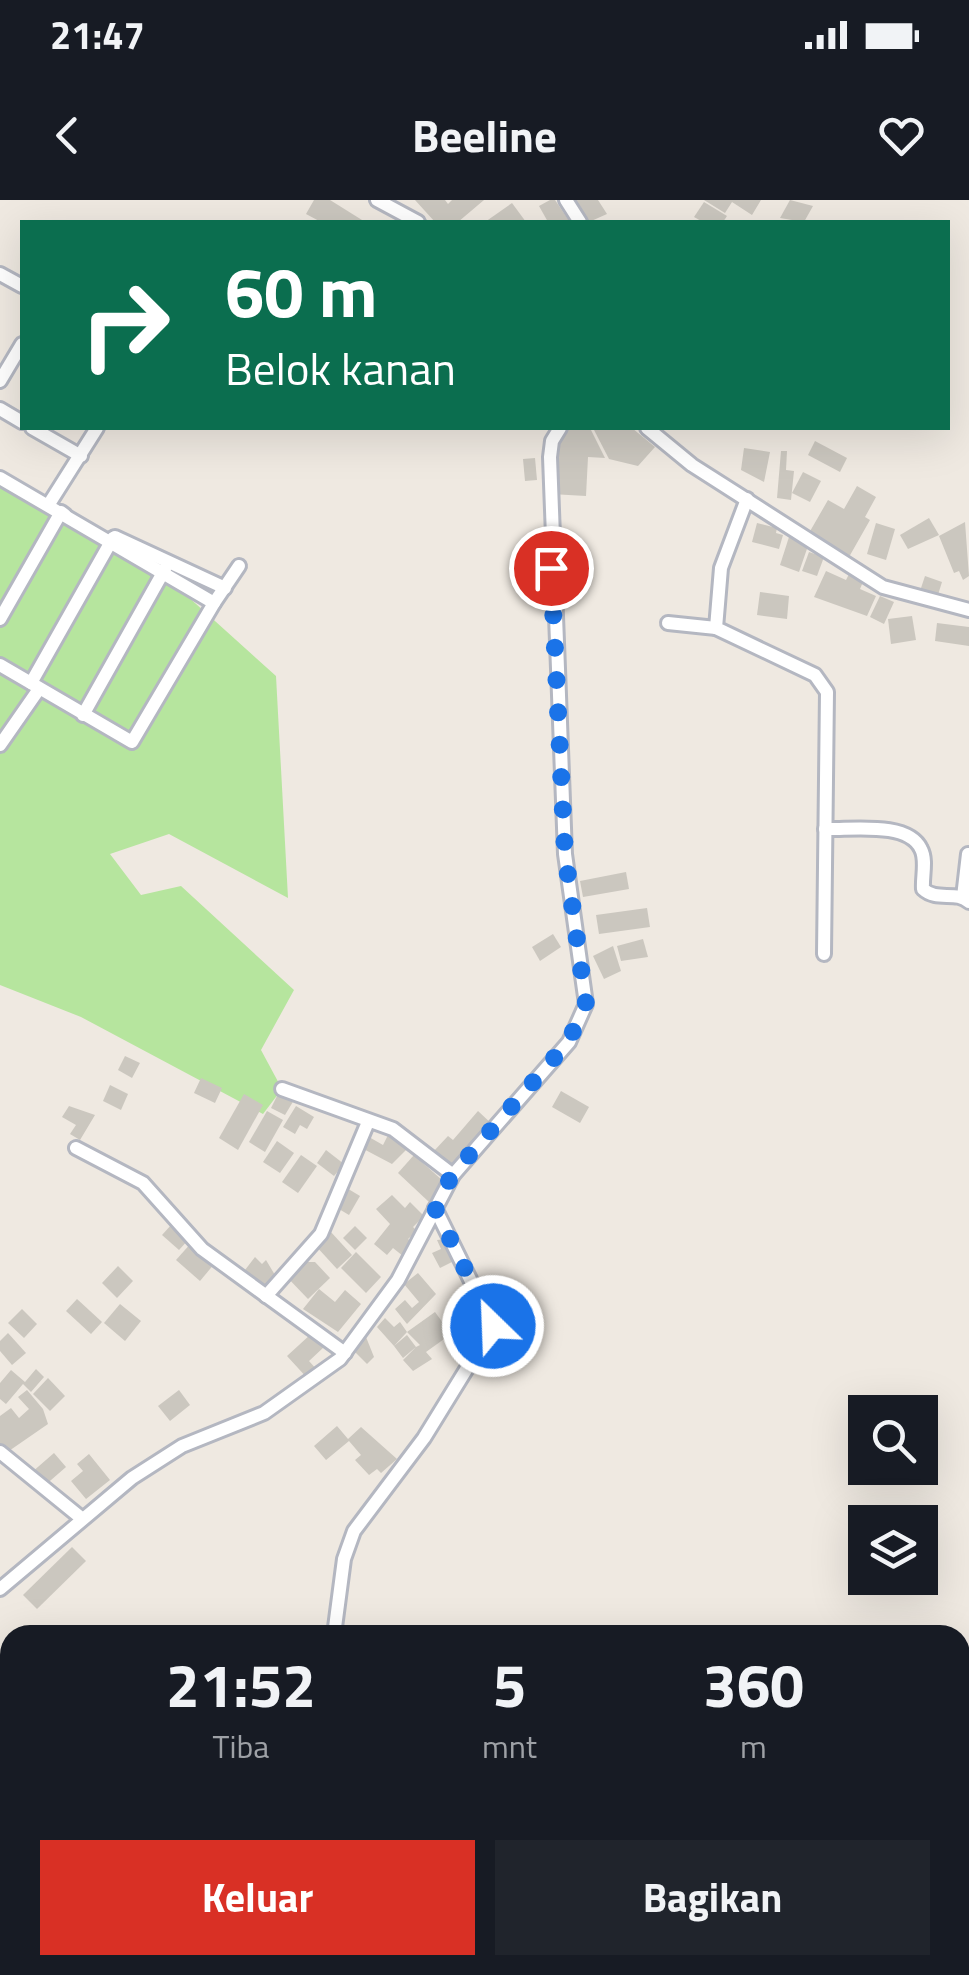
<!DOCTYPE html>
<html lang="id">
<style>
body{margin:0;font-family:"Titillium Web",sans-serif;background:#20242c;color:#f1f3f6;height:100vh;display:flex;flex-direction:column;font-size:38px;white-space:nowrap}
*{box-sizing:border-box;margin:0}
p{font-size:32px;color:#9ea1a6}
.icon{flex:none;width:55px;height:55px;fill:none;stroke:currentColor;stroke-width:2;stroke-linecap:round;stroke-linejoin:round}
.map{position:relative;flex:1;overflow:hidden}
.drawer{position:absolute;left:0px;top:1425px;width:970px;height:350px;display:flex;flex-direction:column;background:#171b24;border-radius:30px 30px 0 0;box-shadow:0 10px 40px #0002}
.drawer>*{flex:none}
.guide{position:absolute;left:20px;top:20px;width:930px;height:210px;border-radius:0px;box-shadow:0 10px 40px #0002;background:#0b6e4f;color:#fff;overflow:hidden}
.fabs{position:absolute;left:848px;top:1195px;display:grid;gap:20px}
.fabs a{display:grid;place-items:center;width:90px;height:90px;border-radius:0px;background:#171b24;box-shadow:0 10px 40px #0002;font-size:50px}
.pin{position:absolute;display:grid;place-items:center;width:85px;height:85px;color:#fff;margin:-42px;border:5px solid #fff;border-radius:50%;box-shadow:0 2px 10px #0007}
.me{position:absolute;width:110px;margin:-55px;rotate:336deg;stroke-linejoin:round;filter:drop-shadow(0 0 8px #0008)}
.turn{display:flex;align-items:center;gap:35px;height:210px;padding:0 40px;font-size:45px}
.turn .icon{width:130px;height:130px;stroke-width:2.5}
.turn b{display:block;font-size:70px;line-height:85px}
.eta{display:flex;justify-content:space-evenly;align-items:center;height:170px;text-align:center}
.eta b{font-size:60px;font-weight:700;line-height:70px}
.primary-button{display:flex;gap:20px;margin-top:auto;padding:20px 40px}
.primary-button a{flex:1;height:115px;border-radius:0px;background:#d93025;color:#fff;font-size:40px;font-weight:700;line-height:115px;text-align:center}
.primary-button a+a{background:#20242c;color:#f1f3f6}
.status{display:flex;justify-content:space-between;align-items:center;height:70px;padding:0 50px;background:#171b24;direction:ltr}
.status svg{height:28px;fill:currentColor}
header{display:flex;justify-content:space-between;align-items:center;height:130px;padding:0 40px;background:#171b24;font-size:45px;font-weight:700}
.map>svg:first-child{display:block}
</style>
<div class="status"><b>21:47</b><svg viewBox="0 0 49 12"><path d="M0 12V9h3v3zM5 12V6h3v6zM10 12V3h3v9zM15 12V0h3v12zM26 1h20v11H26zM47 4h2v5h-2z"/></svg></div>
<header><svg class="icon" aria-label="back" viewBox="0 0 24 24"><path d="M15 5l-7 7 7 7"/></svg>Beeline<svg class="icon" aria-label="heart" viewBox="0 0 24 24"><path d="M12 20l-8-8c-3-5 5-10 8-4 3-6 11-1 8 4z"/></svg></header>
<div class="map">
<svg width="969" height="1775" viewBox="0 0 969 1775">
<rect width="100%" height="100%" fill="#efe9e1"/>
<!-- green -->
<path fill="#b6e59e" d="M0,279L124,339L276,476L288,698L169,634L110,654L141,695L181,686L294,790L261,850L282,889L263,914L81,817L0,785Z"/>
<!-- building -->
<g fill="#cbc7bf">
<path d="M314,0H330L362,20L321,22L306,14Z"/>
<path d="M415,0H445L448,4L452,0H484L458,22H435Z"/>
<path d="M550,0H555L570,22H548L539,6Z"/>
<path d="M574,0H598L607,14L589,22Z"/>
<path d="M704,0H761L752,15L732,2L725,13Z"/>
<path d="M790,0L813,6L804,22L780,18Z"/>
<path d="M704,2L727,16L723,22H703L694,17Z"/>
<path d="M512,3L526,22H485Z"/>
<path d="M562,228H590L605,258L588,257L586,296L551,294L554,242Z"/>
<path d="M593,228H632L655,247L638,266L609,259Z"/>
<path d="M815,241L847,258L840,272L808,255Z"/>
<path d="M744,248L770,252L764,282L741,270Z"/>
<path d="M781,251H787L786,270L794,271L791,300L777,298Z"/>
<path d="M535,258L537,280L525,281L523,259Z"/>
<path d="M803,272L821,281L810,302L792,293Z"/>
<path d="M857,286L876,297L865,317L870,320L849,357L809,333L828,300L844,309Z"/>
<path d="M929,318L939,335L908,349L900,335Z"/>
<path d="M965,322L969,376L963,380L959,371L954,373L939,336Z"/>
<path d="M757,323L777,328L776,333L783,335L779,349L752,342Z"/>
<path d="M876,323L895,329L886,360L867,354Z"/>
<path d="M789,337L809,343L799,372L780,365Z"/>
<path d="M809,352L824,357L817,376L802,371Z"/>
<path d="M851,370L865,377L860,389L876,396L867,416L814,397L826,371L846,380Z"/>
<path d="M925,376L942,382L937,398L920,391Z"/>
<path d="M760,392L789,396L787,419L757,415Z"/>
<path d="M880,396L894,402L884,424L870,417Z"/>
<path d="M912,416L916,440L891,444L888,419Z"/>
<path d="M937,423L969,427V446L935,441Z"/>
<path d="M626,672L629,689L583,697L580,681Z"/>
<path d="M647,708L650,727L599,734L596,715Z"/>
<path d="M553,734L561,747L540,761L532,747Z"/>
<path d="M643,739L648,757L621,761L617,746Z"/>
<path d="M613,746L621,771L604,779L593,756Z"/>
<path d="M125,856L140,863L132,878L118,870Z"/>
<path d="M201,878L222,888L215,903L194,893Z"/>
<path d="M110,885L128,894L121,910L103,901Z"/>
<path d="M561,891L589,907L580,923L552,907Z"/>
<path d="M279,892L294,900L285,915L271,908Z"/>
<path d="M244,894L263,905L238,950L219,938Z"/>
<path d="M69,906L95,915L80,940L70,934L76,925L62,917Z"/>
<path d="M296,906L314,917L307,929L300,925L295,934L283,927Z"/>
<path d="M267,911L283,920L265,952L249,942Z"/>
<path d="M478,911L494,926L449,968L433,952L448,936L453,940Z"/>
<path d="M362,933L383,945L388,935L409,947L392,964L356,945Z"/>
<path d="M277,941L294,953L280,973L263,962Z"/>
<path d="M326,950L344,964L334,976L317,963Z"/>
<path d="M301,955L317,966L298,993L282,982Z"/>
<path d="M414,955L442,980L429,1002L398,973Z"/>
<path d="M345,987L360,996L349,1015L334,1006Z"/>
<path d="M392,995L405,1008L410,1002L424,1016L413,1027L417,1031L408,1039L413,1043L403,1056L393,1048L387,1055L374,1044L390,1024L376,1009Z"/>
<path d="M172,1024L189,1039L179,1050L162,1035Z"/>
<path d="M355,1026L367,1038L355,1050L343,1038Z"/>
<path d="M330,1031L352,1055L337,1069L315,1045Z"/>
<path d="M446,1039L458,1059L440,1068L432,1053L441,1049L437,1040Z"/>
<path d="M192,1042L215,1063L200,1081L176,1060Z"/>
<path d="M356,1052L381,1077L366,1093L341,1068Z"/>
<path d="M255,1057L262,1064L266,1060L275,1075L265,1087L245,1070Z"/>
<path d="M297,1062H315L330,1078L308,1099L284,1074Z"/>
<path d="M118,1066L133,1081L117,1098L102,1083Z"/>
<path d="M418,1073L436,1094L407,1124L395,1109L405,1100L412,1108L419,1102L404,1084Z"/>
<path d="M319,1089L335,1102L345,1090L361,1104L338,1132L303,1109Z"/>
<path d="M469,1091L477,1107L459,1116L451,1100Z"/>
<path d="M77,1099L102,1122L91,1134L66,1111Z"/>
<path d="M120,1104L141,1121L125,1141L104,1123Z"/>
<path d="M22,1109L37,1124L24,1138L8,1123Z"/>
<path d="M435,1112L451,1134L426,1152L432,1159L413,1171L403,1160L416,1147L403,1158L394,1146L407,1135L416,1147L420,1145L407,1132L394,1146L377,1127L385,1118L394,1127L400,1122L407,1132Z"/>
<path d="M8,1133L26,1153L12,1165L0,1151V1141Z"/>
<path d="M311,1134L324,1147L309,1161L318,1171L309,1180L287,1156Z"/>
<path d="M366,1137L374,1157L367,1164L353,1150Z"/>
<path d="M36,1169L44,1177L31,1192L23,1184L6,1204L0,1199V1183L11,1170L25,1182Z"/>
<path d="M48,1178L65,1196L50,1211L33,1194Z"/>
<path d="M27,1190L43,1209L48,1224L6,1253L0,1244V1216L11,1208L19,1218L29,1209L18,1197Z"/>
<path d="M179,1190L190,1205L170,1221L158,1206Z"/>
<path d="M337,1226L348,1239L361,1227L397,1259L381,1273L377,1269L369,1275L355,1260L361,1255L349,1241L326,1260L314,1246Z"/>
<path d="M54,1253L66,1267L43,1287L31,1273Z"/>
<path d="M89,1254L110,1280L86,1299L71,1281L83,1271L77,1264Z"/>
<path d="M72,1347L86,1361L37,1409L23,1395Z"/>
</g>
<g fill="none" stroke-linecap="round" stroke-linejoin="round">
<!-- minor casing -->
<g stroke="#b4b7c1" stroke-width="18">
<g id="minor">
<path d="M377,0L418,22"/>
<path d="M566,0L580,22"/>
<path d="M0,74L22,86"/>
<path d="M0,181L22,144"/>
<path d="M0,209L22,222"/>
<path d="M32,228L81,256"/>
<path d="M647,228L692,265L883,387L969,410"/>
<path d="M0,278L214,403L132,542L0,465"/>
<path d="M747,299L721,368L716,428L815,475L827,492L824,754"/>
<path d="M49,304L97,228"/>
<path d="M115,337L225,388"/>
<path d="M214,403L239,366"/>
<path d="M0,419L61,312L65,315"/>
<path d="M668,423L716,428"/>
<path d="M31,483L113,338"/>
<path d="M83,515L165,369"/>
<path d="M0,545L39,489"/>
<path d="M825,629C851,630 908,621 921,649C927,660 922,677 923,689C937,702 956,690 969,702"/>
<path d="M963,697L968,654"/>
<path d="M282,889L393,929L453,975"/>
<path d="M76,948L143,983L202,1049L345,1153"/>
<path d="M266,1096L321,1034L368,922"/>
<path d="M0,1252L80,1317"/>
<path d="M0,1389L132,1278L182,1246L264,1213L340,1159L398,1080L453,975L569,842L586,804L565,654L550,257L552,241L560,228"/>
<path d="M334,1435L344,1359L354,1331L424,1238L493,1126L435,1008"/>
</g>
</g>
<!-- minor -->
<use href="#minor" stroke="#fff" stroke-width="12"/>
</g>
<g fill="none" stroke-linecap="round" stroke-linejoin="round">
<!-- route -->
<path stroke="#1a73e8" stroke-width="18" stroke-dasharray="0 32.4" d="M493,1126L435,1008L452,975L568,842L586,804L565,654L551,368"/>
</g>
</svg>
<div class="fabs">
<a><svg class="icon" aria-label="search" viewBox="0 0 24 24"><circle cx="10" cy="10" r="6"/><path d="M15 15l6 6"/></svg></a>
<a><svg class="icon" aria-label="layers" viewBox="0 0 24 24"><path d="M12 4l9 5-9 5-9-5zM3 14l9 5 9-5"/></svg></a>
</div>
<div class="pin" style="left:551px;top:368px;background:#d93025"><svg class="icon" aria-label="arrive" viewBox="0 0 24 24"><path d="M6 21V4h12l-3 4 3 4H6"/></svg></div>
<svg class="me" style="left:493px;top:1126px" viewBox="-20 -20 40 40"><circle r="17" fill="#1a73e8" stroke="#fff" stroke-width="3"/><path d="M0-11L8 9 0 5-8 9z" fill="#fff"/></svg>
<div class="guide">
<div class="turn"><svg class="icon" aria-label="right" viewBox="0 0 24 24"><path d="M7 20v-9h11M14 6l5 5-5 5"/></svg><div><b>60 m</b>Belok kanan</div></div>
</div>
<section class="drawer">
<div class="eta">
<div><b>21:52</b><p>Tiba</p></div>
<div><b>5</b><p>mnt</p></div>
<div><b>360</b><p>m</p></div>
</div>
<div class="primary-button"><a>Keluar</a><a>Bagikan</a></div>
</section>
</div>
